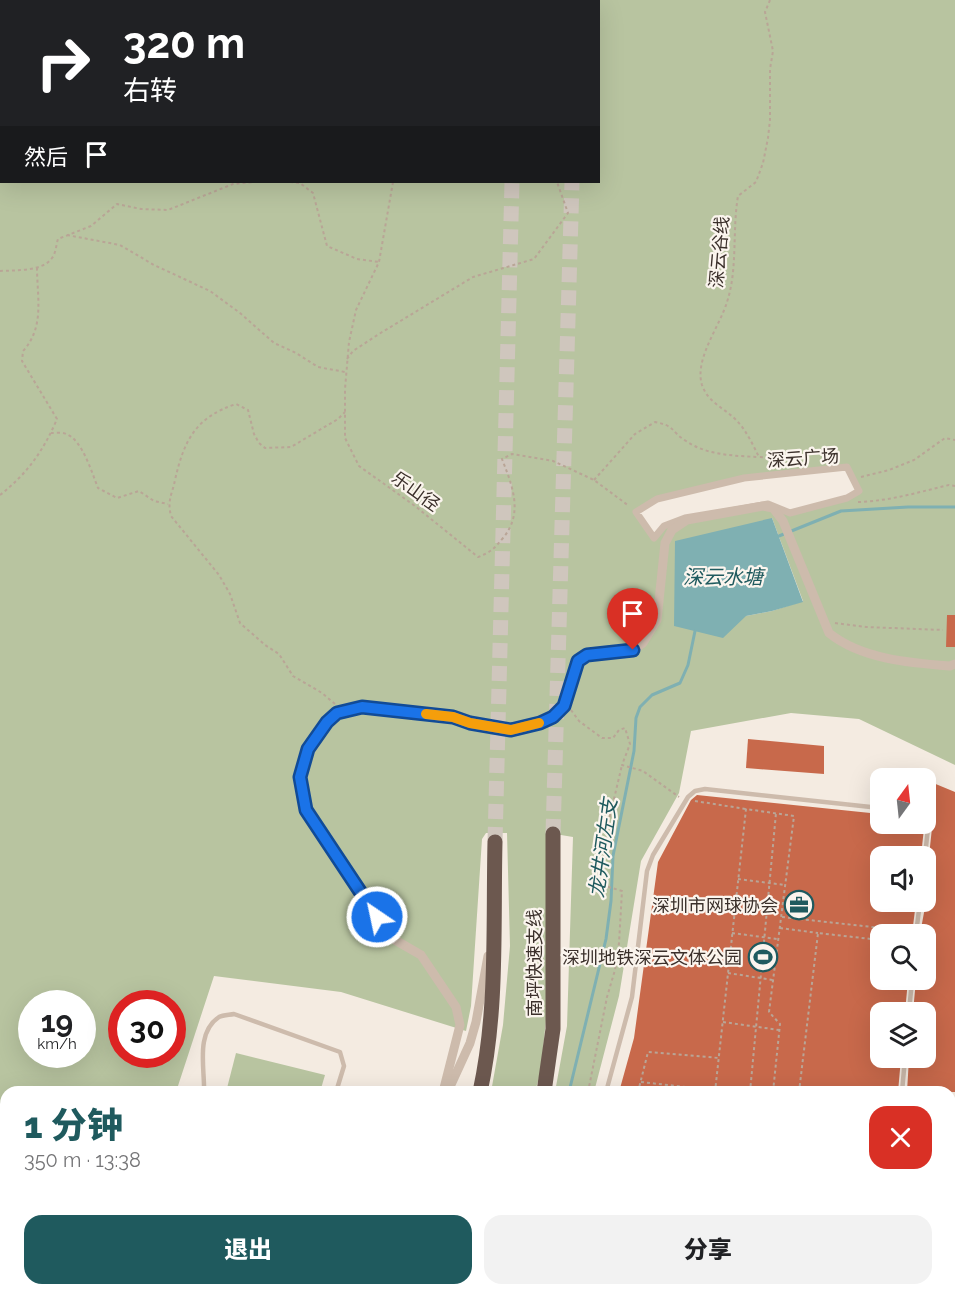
<!DOCTYPE html>
<html lang="zh">
<meta charset="utf-8">
<style>
body{margin:0;font-family:Raleway,"Noto Sans SC",sans-serif;background:#f2f2f2;color:#202124;height:100vh;display:flex;flex-direction:column;font-size:22px;white-space:nowrap}
*{box-sizing:border-box;margin:0}
p{font-size:20px;color:#757577}
.icon{flex:none;width:33px;height:33px;fill:none;stroke:currentColor;stroke-width:2;stroke-linecap:round;stroke-linejoin:round}
.map{position:relative;flex:1;overflow:hidden}
.drawer{position:absolute;left:0px;top:1086px;width:956px;height:210px;display:flex;flex-direction:column;background:#fff;border-radius:18px 18px 0 0;box-shadow:0 6px 24px #0002}
.drawer>*{flex:none}
.hud{position:absolute;left:0px;top:0px;width:600px;height:183px;box-shadow:0 6px 24px #0002;background:#202124;color:#fff;overflow:hidden}
.needle{width:39px;rotate:15deg}
.controls{position:absolute;left:870px;top:768px;display:grid;gap:12px}
.controls a{display:grid;place-items:center;width:66px;height:66px;border-radius:12px;background:#fff;box-shadow:0 6px 24px #0002;font-size:30px}
.speed{position:absolute;left:18px;top:990px;display:flex;gap:12px;font-size:30px;font-weight:700;text-align:center}
.speed>*{display:grid;place-content:center;width:78px;height:78px;border-radius:50%;background:#fff;box-shadow:0 6px 24px #0002;line-height:1}
.speed small{font-size:15px;font-weight:400}
.speed .limit{border:9px solid #d22;background:#fff;color:#111}
.pin{position:absolute;display:grid;place-items:center;width:51px;height:51px;color:#fff;margin:-62px -26px;border-radius:50% 50% 50% 0;rotate:-45deg;box-shadow:0 0 6px #0007}
.pin .icon{rotate:45deg}
.me{position:absolute;width:66px;margin:-33px;rotate:326deg;stroke-linejoin:round;filter:drop-shadow(0 0 4px #0008)}
.turn{display:flex;align-items:center;gap:21px;height:126px;padding:0 24px;font-size:27px}
.turn .icon{width:78px;height:78px;stroke-width:2.5}
.turn b{display:block;font-size:42px;line-height:51px}
.then{display:flex;align-items:center;height:57px;padding:0 24px;background:#0003;gap:12px;font-size:22px}
.round{display:grid;place-items:center;flex:none;width:63px;height:63px;border-radius:18px;background:#f2f2f2}
.summary{display:flex;align-items:center;justify-content:space-between;height:102px;padding:0 24px}
h1{font-size:36px;font-weight:800;line-height:45px;color:#1f5a5e}
.cta{display:flex;gap:12px;margin-top:auto;padding:12px 24px}
.cta a{flex:1;height:69px;border-radius:18px;background:#1f5a5e;color:#fff;font-size:24px;font-weight:800;line-height:69px;text-align:center}
.cta a+a{background:#f2f2f2;color:#202124}
.map>svg:first-child{display:block}
</style>
<div class="map">
<svg width="955" height="1296" viewBox="0 0 955 1296">
<rect width="100%" height="100%" fill="#f4ebe1"/>
<!-- green -->
<g fill="#b8c4a0" fill-rule="evenodd">
<path d="M0,0H955V765L859,719L791,713L691,731L679,793L641,861L619,996L594,1092H555L567,1026L573,837L549,833L547,1009L541,1070L535,1092H491L503,1025L510,946L507,833H486L482,839L471,1006L466,1031L341,992L214,976L176,1092H6V1290H110L108,1296H0ZM2,2H598V182H2ZM846,467L859,491L790,513L768,504L664,526L654,538L636,512L657,499L744,478ZM772,518L803,601L772,611L746,616ZM32,1004H82V1054H32ZM122,1004H172V1054H122Z"/>
<path d="M236,1053L325,1075L320,1092H226Z"/>
<path d="M461,1290H531L529,1296H456Z"/>
<path d="M598,1290H878L877,1296H597Z"/>
</g>
<!-- water -->
<path fill="#7fb0b2" d="M772,518L803,602L772,611L746,616L723,638L674,626L675,541Z"/>
<g fill="none" stroke-linecap="round" stroke-linejoin="round">
<!-- stream -->
<g stroke="#7fb0b2" stroke-width="3">
<path d="M779,536L841,511L908,507H955"/>
<path d="M569,1092L606,939L611,901L613,856L634,751L636,718L640,707L652,695L680,683L688,665L695,631"/>
<path d="M485,1296L489,1290"/>
</g>
</g>
<!-- building -->
<g fill="#c8694b">
<path d="M947,615H955V647H946Z"/>
<path d="M748,739L824,746V774L746,768Z"/>
<path d="M926,780L955,792V1092H907L909,1058H926V1012H913L916,980H926V934H920L926,902V860L929,856L932,828L931,825L928,824L924,828L921,856H880V902H916L912,934H880V980H908L905,1012H880V1058H901L898,1092H619L634,1038L658,862L691,800L697,795L880,814V824H926Z"/>
</g>
<g fill="none" stroke-linecap="round" stroke-linejoin="round">
<!-- trunk-tunnel -->
<g stroke="#cfc6bd" stroke-width="15" stroke-dasharray="15 8" stroke-linecap="butt">
<path d="M517,2V0"/>
<path d="M577,2V0"/>
<path d="M553,834L572,182"/>
<path d="M495,842L512,182"/>
</g>
<!-- path -->
<g stroke="#b9a596" stroke-width="2" stroke-dasharray="3 3" stroke-linecap="butt">
<path d="M303,0V2"/>
<path d="M770,0L765,12L773,51L770,69V120L768,138L763,163L756,182L738,196C732,232 738,268 727,302C720,326 694,359 702,385C708,403 725,408 737,421C746,430 753,445 759,457L786,459L787,465"/>
<path d="M598,2L599,0"/>
<path d="M290,182L300,183L313,193L327,246L357,259L379,262"/>
<path d="M393,182L379,262L356,310L349,342L345,389V438L359,466L415,506L478,557C491,552 494,549 503,538C524,513 512,485 502,459L512,454L553,461L594,480L629,506"/>
<path d="M67,235L120,245L154,265L210,291L240,313L274,343L296,353L318,367L345,372"/>
<path d="M0,271C15,270 42,272 52,258C56,253 56,245 58,239L91,226L117,204L141,209L168,210L233,184L254,182"/>
<path d="M347,359L353,351L379,334L473,277L534,259L568,213L557,182"/>
<path d="M51,433C55,433 62,432 66,434C82,439 92,473 98,488L117,498L139,491L154,501L168,504"/>
<path d="M861,477L889,470L914,460L945,438L955,440"/>
<path d="M594,480L635,434L655,422C676,426 670,431 686,441C706,455 735,456 759,457"/>
<path d="M0,495C27,474 44,450 57,419L22,361L23,351C45,327 37,297 37,267"/>
<path d="M858,502C890,501 919,492 949,485L955,486"/>
<path d="M835,623L866,627L943,630"/>
<path d="M335,704L322,693L293,676L279,654L265,645L240,623L230,594L219,575L171,516C167,500 172,495 175,480C184,440 196,417 236,404L248,410L254,434L259,443L265,448L291,447L338,419L345,412"/>
<path d="M571,710L579,721L602,738H613L619,730L625,728L630,744L622,765L643,771L679,797"/>
<path d="M695,801L746,809"/>
<path d="M738,879L785,885"/>
<path d="M782,917L908,931"/>
<path d="M780,928L818,933"/>
<path d="M732,933L777,939"/>
<path d="M728,973L773,980"/>
<path d="M723,1022L779,1030"/>
<path d="M641,1082L730,1092"/>
<path d="M588,1092L607,997L615,970L619,943L622,891L602,885L605,837L622,765"/>
<path d="M638,1092L648,1052L719,1058"/>
<path d="M715,1092L746,809L794,816L769,1012L780,1024L773,1092"/>
<path d="M750,1092L776,813"/>
<path d="M799,1092L818,933L880,940"/>
<path d="M516,1296L520,1290"/>
<path d="M614,1296L615,1290"/>
<path d="M695,1296V1290"/>
<path d="M731,1296L732,1290"/>
<path d="M745,1296V1290"/>
<path d="M780,1296L781,1290"/>
<path d="M844,1296L845,1290"/>
</g>
<!-- service -->
<g stroke="#cdbbac" stroke-width="4.5">
<path d="M925,856L928,828"/>
<path d="M916,934L920,902"/>
<path d="M909,1012L912,980"/>
<path d="M204,1092C205,1069 195,1033 219,1017C223,1015 229,1015 234,1014L340,1052L344,1066L336,1092"/>
<path d="M606,1092L632,997L647,871L653,855L688,797L695,791L705,789L880,808"/>
<path d="M902,1092L905,1058"/>
<path d="M134,1290L136,1296"/>
<path d="M312,1296L318,1290"/>
<path d="M584,1296L585,1290"/>
<path d="M884,1296L885,1290"/>
</g>
<!-- pedestrian -->
<path stroke="#cdbbac" stroke-width="7" d="M847,467L859,491L847,498L790,513L768,504L685,518L664,526L654,538L636,512L657,499L744,478Z"/>
<!-- minor -->
<g stroke="#cdbbac" stroke-width="9">
<path d="M448,1091L470,1043L476,1022L488,956"/>
<path d="M443,1092L460,1025L456,1007L421,955L395,940L377,917L306,810L300,777L308,749L327,722L337,713L349,709L362,707L453,717L470,723L511,730L540,723L553,717L564,706L578,661L587,655L633,650L643,643L657,620L665,543L672,530L687,520L763,506L773,508L783,521L829,633C861,659 910,663 950,666L955,664"/>
<path d="M341,1296L346,1290"/>
</g>
<!-- trunk -->
<g stroke="#6c584f" stroke-width="15">
<path d="M480,1092C498,1010 493,925 495,842"/>
<path d="M544,1092L553,1029V834"/>
<path d="M381,1296L386,1290"/>
<path d="M442,1296L447,1290"/>
</g>
</g>
<g fill="none" stroke-linecap="round" stroke-linejoin="round">
<!-- route casing -->
<g stroke="#114b97" stroke-width="15">
<path id="route" d="M377,917L306,810L300,777L308,749L327,722L337,713L362,707L453,717L470,723L511,730L540,723L553,717L564,706L578,661L587,655L633,650"/>
</g>
<!-- route -->
<use href="#route" stroke="#1a73e8" stroke-width="10"/>
<!-- slow -->
<path stroke="#f59e0b" stroke-width="10" d="M426,714L453,717L470,723L511,730L539,723"/>
</g>
<!-- icons -->
<defs>
<g id="office-ring" transform="scale(1.5)"><circle r="9.5" fill="#fbf5ee" stroke="#1f5a5e" stroke-width="1.5"/><path d="M-6-3h4V-5.5h4V-3h4V5H-6ZM-1-4.5V-3h2v-1.5ZM-6 0V1H6V0Z" fill="#1f5a5e"/></g>
<g id="stadium-ring" transform="scale(1.5)"><circle r="9.5" fill="#fbf5ee" stroke="#1f5a5e" stroke-width="1.5"/><path d="M0-5a6.5 5 0 1 0 0 10a6.5 5 0 1 0 0-10ZM-3.5-1.8h7v3.6h-7Z" fill="#1f5a5e"/></g>
</defs>
<g fill-rule="evenodd">
<use href="#office-ring" x="799" y="905"/>
<use href="#stadium-ring" x="763" y="957"/>
</g>
<g text-anchor="middle" dominant-baseline="central" stroke-width="4.5" stroke-linejoin="round" paint-order="stroke">
<!-- street labels -->
<g font-size="18" fill="#3b302b" stroke="#fbf5ee">
<text transform="translate(719 252) rotate(-85)">深云谷线</text>
<text transform="translate(803 458) rotate(-4)">深云广场</text>
<text transform="translate(416 491) rotate(36)">乐山径</text>
<text transform="translate(534 963) rotate(-90)">南坪快速支线</text>
</g>
<!-- poi labels -->
<g font-size="18" fill="#3b302b" stroke="#fbf5ee" text-anchor="end">
<text x="778" y="905">深圳市网球协会</text>
<text x="742" y="957">深圳地铁深云文体公园</text>
</g>
<!-- water labels -->
<g font-size="20" font-style="italic" fill="#1f5a5e" stroke="#fbf5ee">
<text x="723" y="577">深云水塘</text>
<text transform="translate(603 848) rotate(-82)">龙井河左支</text>
</g>
</g>
</svg>
<div class="controls">
<a><svg class="needle" viewBox="-14 -14 28 28"><path d="M0-13l5 13h-10z" fill="#e53935"/><path d="M0 13l5-13h-10z" fill="#757577"/></svg></a>
<a><svg class="icon" aria-label="sound" viewBox="0 0 24 24"><path d="M4 9h4l5-4v14l-5-4H4zM17 9q2 3 0 6"/></svg></a>
<a><svg class="icon" aria-label="search" viewBox="0 0 24 24"><circle cx="10" cy="10" r="6"/><path d="M15 15l6 6"/></svg></a>
<a><svg class="icon" aria-label="layers" viewBox="0 0 24 24"><path d="M12 4l9 5-9 5-9-5zM3 14l9 5 9-5"/></svg></a>
</div>
<div class="speed"><div>19<small>km/h</small></div><div class="limit">30</div></div>
<div class="pin" style="left:633px;top:650px;background:#d93025"><svg class="icon" aria-label="arrive" viewBox="0 0 24 24"><path d="M6 21V4h12l-3 4 3 4H6"/></svg></div>
<svg class="me" style="left:377px;top:917px" viewBox="-20 -20 40 40"><circle r="17" fill="#1a73e8" stroke="#fff" stroke-width="3"/><path d="M0-11L8 9 0 5-8 9z" fill="#fff"/></svg>
<div class="hud">
<div class="turn"><svg class="icon" aria-label="right" viewBox="0 0 24 24"><path d="M7 20v-9h11M14 6l5 5-5 5"/></svg><div><b>320 m</b>右转</div></div>
<div class="then">然后<svg class="icon" aria-label="arrive" viewBox="0 0 24 24"><path d="M6 21V4h12l-3 4 3 4H6"/></svg></div>
</div>
<section class="drawer">
<div class="summary"><div><h1>1 分钟</h1><p>350 m · 13:38</p></div><a class="round" style="background:#d93025;color:#fff"><svg class="icon" aria-label="close" viewBox="0 0 24 24"><path d="M6 6l12 12M18 6L6 18"/></svg></a></div>
<div class="cta"><a>退出</a><a>分享</a></div>
</section>
</div>
